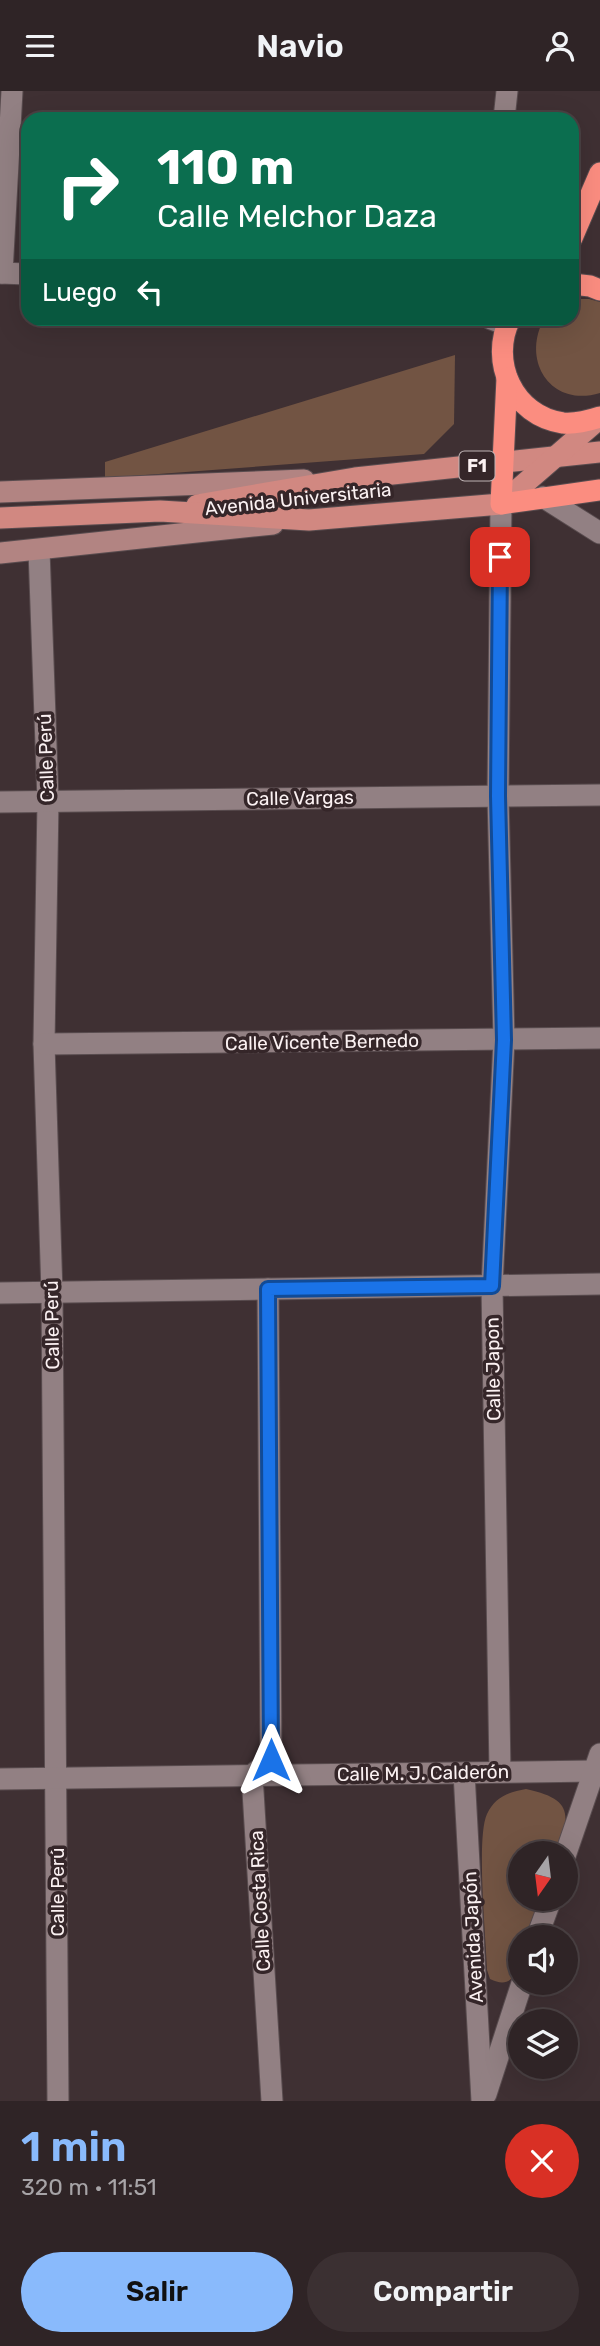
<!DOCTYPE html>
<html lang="es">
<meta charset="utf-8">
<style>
body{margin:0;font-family:Rubik,sans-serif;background:#3b3032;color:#f1f3f6;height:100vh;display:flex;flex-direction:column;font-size:26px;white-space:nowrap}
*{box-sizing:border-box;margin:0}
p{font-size:23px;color:#a7a4a7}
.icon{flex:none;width:38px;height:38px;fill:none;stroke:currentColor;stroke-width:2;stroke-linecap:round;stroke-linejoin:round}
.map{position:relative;height:2010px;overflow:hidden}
.panel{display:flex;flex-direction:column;background:#2f2426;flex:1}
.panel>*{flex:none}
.hud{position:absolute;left:21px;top:21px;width:558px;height:214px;border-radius:21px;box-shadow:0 7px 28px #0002,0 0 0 2px #4a4143;background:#0b6e4f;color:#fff;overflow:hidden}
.needle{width:46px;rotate:194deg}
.tools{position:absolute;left:508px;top:1750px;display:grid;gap:14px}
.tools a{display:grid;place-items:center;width:70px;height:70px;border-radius:50%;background:#2f2426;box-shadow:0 7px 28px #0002,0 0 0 2px #4a4143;font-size:35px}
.pin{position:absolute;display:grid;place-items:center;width:60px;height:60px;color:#fff;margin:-30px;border-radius:14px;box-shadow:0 4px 10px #0006}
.me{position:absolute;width:77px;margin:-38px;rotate:0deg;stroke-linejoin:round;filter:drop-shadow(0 0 5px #0008)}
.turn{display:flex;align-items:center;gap:24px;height:147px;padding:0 21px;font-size:32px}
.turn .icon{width:91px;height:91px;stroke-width:2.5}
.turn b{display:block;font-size:49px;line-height:60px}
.then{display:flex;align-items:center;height:66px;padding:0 21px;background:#0003;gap:14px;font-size:26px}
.round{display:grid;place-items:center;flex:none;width:74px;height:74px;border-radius:37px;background:#3b3032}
.headline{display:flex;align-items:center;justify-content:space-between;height:119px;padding:0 21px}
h1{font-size:42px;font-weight:600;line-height:52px;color:#89bafc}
.action{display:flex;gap:14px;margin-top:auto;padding:14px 21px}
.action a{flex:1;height:80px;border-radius:42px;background:#89bafc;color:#111;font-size:28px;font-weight:600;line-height:80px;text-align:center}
.action a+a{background:#3b3032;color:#f1f3f6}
header{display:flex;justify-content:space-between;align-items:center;height:91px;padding:0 21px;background:#2f2426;font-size:32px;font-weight:600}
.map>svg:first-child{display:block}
</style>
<header><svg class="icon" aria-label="menu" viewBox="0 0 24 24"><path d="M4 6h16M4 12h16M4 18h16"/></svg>Navio<svg class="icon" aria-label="person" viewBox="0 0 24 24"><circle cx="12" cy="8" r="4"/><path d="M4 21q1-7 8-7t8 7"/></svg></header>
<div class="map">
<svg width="600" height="2010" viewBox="0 0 600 2010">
<rect width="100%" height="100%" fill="#3f3033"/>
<!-- green -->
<g fill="#725443">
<path d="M573,208H589L600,211V302C551,317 521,270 544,228H572Z"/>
<path d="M455,264L454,333L424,363L105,387V371Z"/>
<path d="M526,1698C572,1708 571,1722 557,1762H520V1808H541L528,1846H520C520,1865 520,1903 490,1888L487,1879C486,1848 476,1746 487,1723C495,1706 509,1701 526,1698Z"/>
</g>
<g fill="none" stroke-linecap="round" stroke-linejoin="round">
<!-- street casing -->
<g stroke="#594c4f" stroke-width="23">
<g id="street">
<path d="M504,28L507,0"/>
<path d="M0,182L28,183"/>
<path d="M2,182L12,0"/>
<path d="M491,228L507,234"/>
<path d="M543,406L600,442"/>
<path d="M39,459L48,710L44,953L52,1202L58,2010"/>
<path d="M0,711L600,704"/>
<path d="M44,953L600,947"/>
<path d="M268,1198L271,1669L252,1684L272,2010"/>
<path d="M0,1202L600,1193"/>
<path d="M500,1681L492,1195L504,949L498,705L501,413"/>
<path d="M464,1682L482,2010"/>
<path d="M0,1688L594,1680"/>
<path d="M565,1765L600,1663"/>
<path d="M537,1846L551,1808"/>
<path d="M486,2003L522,1892"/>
</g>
</g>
<!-- secondary casing -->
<g stroke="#594c4f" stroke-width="23">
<g id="secondary">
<path d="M0,401L304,389"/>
<path d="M0,462L273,433"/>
</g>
</g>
<!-- primary casing -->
<g stroke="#594c4f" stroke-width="23">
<g id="primary">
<path d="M197,414L355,387L600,361"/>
<path d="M0,427L160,420L309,429L501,413L600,327"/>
</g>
</g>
<!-- highway casing -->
<g stroke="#594c4f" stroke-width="23">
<g id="highway">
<path d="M572,147L600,82"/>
<path d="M572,193L590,195L600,199"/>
<path d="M510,228C489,270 513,325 563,332C575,333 588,330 600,326"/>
<path d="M507,287L501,413L600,399"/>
</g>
</g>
<!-- street -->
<use href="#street" stroke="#928083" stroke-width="21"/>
<!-- secondary -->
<use href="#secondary" stroke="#b28482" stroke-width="21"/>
<!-- primary -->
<use href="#primary" stroke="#d18881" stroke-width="21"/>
<!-- highway -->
<use href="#highway" stroke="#fb8d80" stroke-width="21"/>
</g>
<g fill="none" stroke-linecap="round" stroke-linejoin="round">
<!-- route casing -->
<g stroke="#114b97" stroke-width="18">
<path id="route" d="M271,1669L268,1198L492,1195L504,949L498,705L500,466"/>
</g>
<!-- route -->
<use href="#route" stroke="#1a73e8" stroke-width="12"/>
</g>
<g text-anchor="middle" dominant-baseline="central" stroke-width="7" stroke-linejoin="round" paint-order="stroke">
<!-- shield labels -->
<rect fill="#352629" stroke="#c0b4b6" stroke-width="2" x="459.5" y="360.5" width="35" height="29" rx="5"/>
<g font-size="18" font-weight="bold" fill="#fbf1f2">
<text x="477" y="375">F1</text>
</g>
<!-- street labels -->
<g font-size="19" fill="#fbf1f2" stroke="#352629">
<text transform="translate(298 408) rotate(-6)">Avenida Universitaria</text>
<text transform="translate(46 667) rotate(-92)">Calle Perú</text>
<text transform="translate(300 707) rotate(-1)">Calle Vargas</text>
<text transform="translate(322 951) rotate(-1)">Calle Vicente Bernedo</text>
<text transform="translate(52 1234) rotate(-91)">Calle Perú</text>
<text transform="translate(493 1278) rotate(-91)">Calle Japon</text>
<text transform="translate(423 1682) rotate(-1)">Calle M. J. Calderón</text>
<text transform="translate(57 1801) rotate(-90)">Calle Perú</text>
<text transform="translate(260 1810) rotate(-93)">Calle Costa Rica</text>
<text transform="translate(473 1846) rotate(-93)">Avenida Japón</text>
</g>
</g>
</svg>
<div class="tools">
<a><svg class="needle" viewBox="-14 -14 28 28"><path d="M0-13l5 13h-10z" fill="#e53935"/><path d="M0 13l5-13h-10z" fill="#a7a4a7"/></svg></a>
<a><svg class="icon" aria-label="sound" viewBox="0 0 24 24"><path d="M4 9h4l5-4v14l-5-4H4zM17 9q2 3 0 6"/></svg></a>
<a><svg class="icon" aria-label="layers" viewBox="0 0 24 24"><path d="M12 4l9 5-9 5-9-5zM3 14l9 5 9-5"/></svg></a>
</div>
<div class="pin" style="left:500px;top:466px;background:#d93025"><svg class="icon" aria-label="arrive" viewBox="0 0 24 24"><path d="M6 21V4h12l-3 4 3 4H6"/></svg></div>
<svg class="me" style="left:271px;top:1669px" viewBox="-20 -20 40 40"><path d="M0-17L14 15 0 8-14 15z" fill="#1a73e8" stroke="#fff" stroke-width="4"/></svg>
<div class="hud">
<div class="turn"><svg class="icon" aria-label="right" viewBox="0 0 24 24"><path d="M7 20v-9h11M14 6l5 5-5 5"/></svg><div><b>110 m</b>Calle Melchor Daza</div></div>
<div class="then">Luego<svg class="icon" aria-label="left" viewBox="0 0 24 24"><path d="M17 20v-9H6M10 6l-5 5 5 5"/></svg></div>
</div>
</div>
<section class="panel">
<div class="headline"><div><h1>1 min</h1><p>320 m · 11:51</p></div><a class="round" style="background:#d93025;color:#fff"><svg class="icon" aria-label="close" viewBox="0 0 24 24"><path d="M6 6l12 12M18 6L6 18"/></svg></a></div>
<div class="action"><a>Salir</a><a>Compartir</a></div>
</section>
